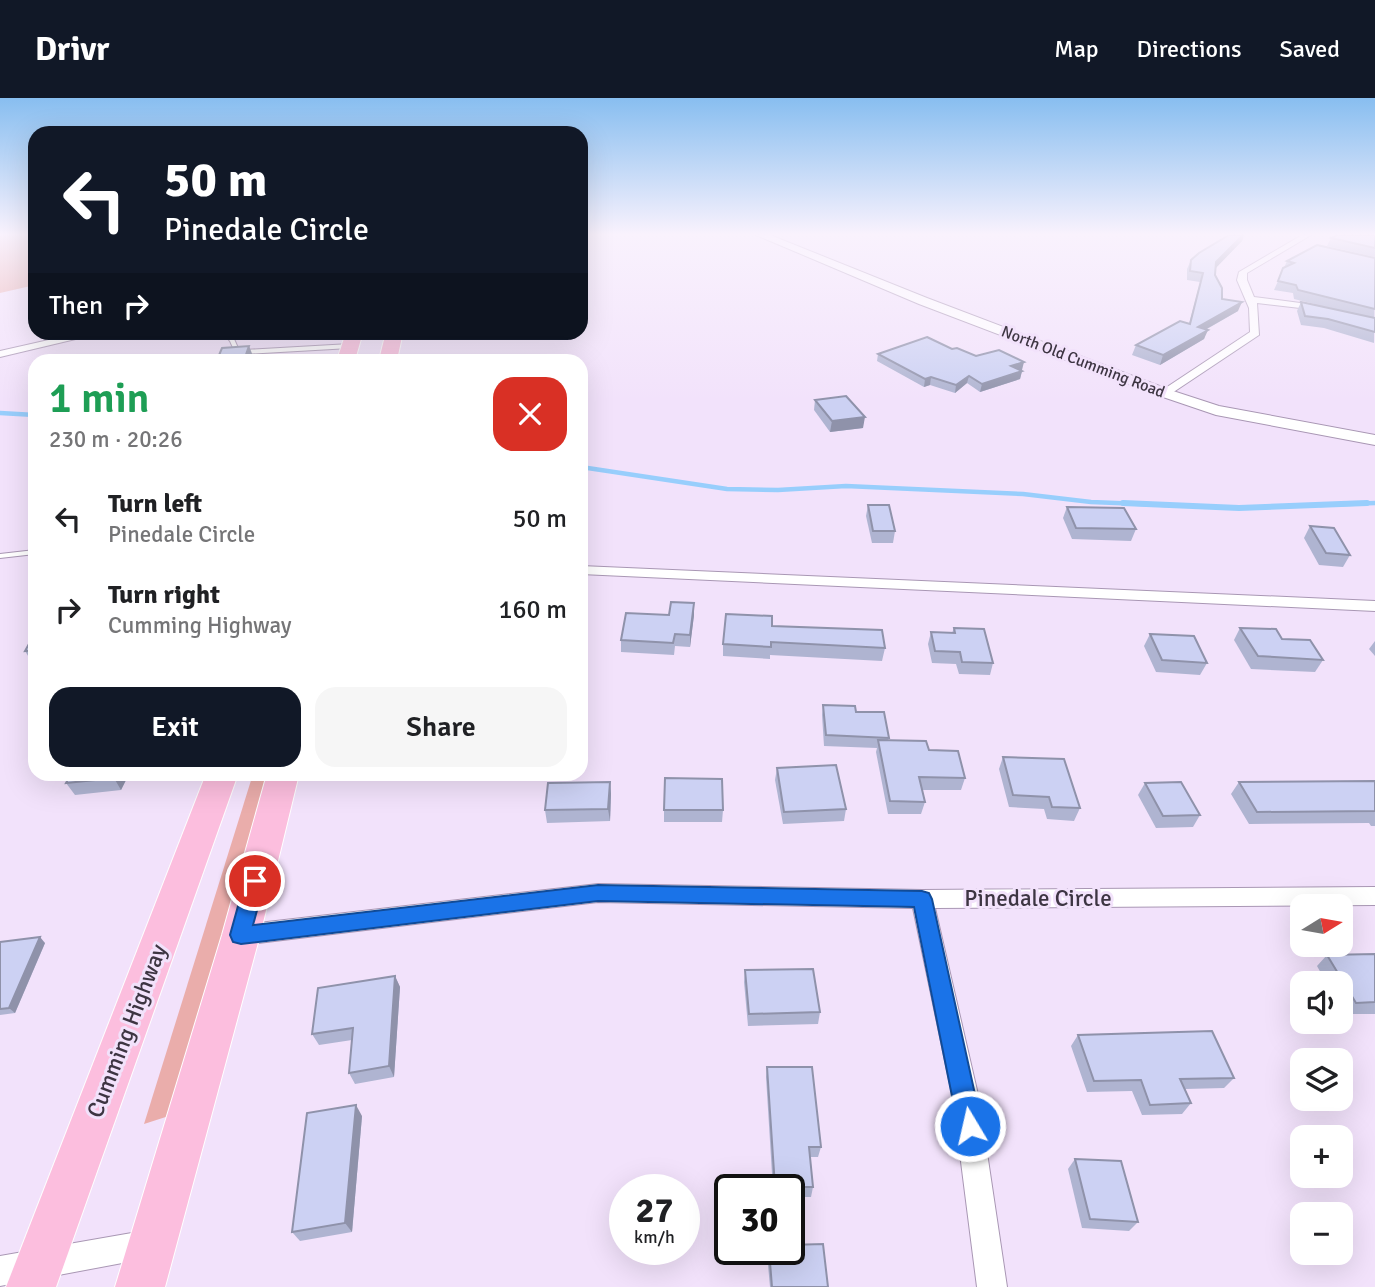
<!DOCTYPE html>
<meta charset="utf-8">
<style>
body{margin:0;font-family:Signika,sans-serif;background:#f6f6f6;color:#202124;height:100vh;display:flex;flex-direction:column;font-size:26px;white-space:nowrap}
*{box-sizing:border-box;margin:0}
p{font-size:23px;color:#757577}
.icon{flex:none;width:38px;height:38px;fill:none;stroke:currentColor;stroke-width:2;stroke-linecap:round;stroke-linejoin:round}
.map{position:relative;flex:1;overflow:hidden}
.details{position:absolute;left:28px;top:256px;width:560px;height:427px;display:flex;flex-direction:column;background:#fff;border-radius:21px;box-shadow:0 7px 28px #0002}
.details>*{flex:none}
.banner{position:absolute;left:28px;top:28px;width:560px;height:214px;border-radius:21px;box-shadow:0 7px 28px #0002;background:#111827;color:#fff;overflow:hidden}
.needle{width:46px;rotate:79deg}
.tools{position:absolute;left:1290px;top:796px;display:grid;gap:14px}
.tools a{display:grid;place-items:center;width:63px;height:63px;border-radius:14px;background:#fff;box-shadow:0 7px 28px #0002;font-size:35px}
.speed{position:absolute;left:609px;top:1076px;display:flex;gap:14px;font-size:35px;font-weight:700;text-align:center}
.speed>*{display:grid;place-content:center;width:91px;height:91px;border-radius:50%;background:#fff;box-shadow:0 7px 28px #0002;line-height:1}
.speed small{font-size:18px;font-weight:400}
.speed .limit{border:4px solid #111;border-radius:10px;background:#fff;color:#111}
.pin{position:absolute;display:grid;place-items:center;width:60px;height:60px;color:#fff;margin:-30px;border:4px solid #fff;border-radius:50%;box-shadow:0 2px 7px #0007}
.me{position:absolute;width:77px;margin:-38px;rotate:351deg;stroke-linejoin:round;filter:drop-shadow(0 0 5px #0008)}
.turn{display:flex;align-items:center;gap:24px;height:147px;padding:0 21px;font-size:32px}
.turn .icon{width:91px;height:91px;stroke-width:2.5}
.turn b{display:block;font-size:49px;line-height:60px}
.then{display:flex;align-items:center;height:66px;padding:0 21px;background:#0003;gap:14px;font-size:26px}
.round{display:grid;place-items:center;flex:none;width:74px;height:74px;border-radius:21px;background:#f6f6f6}
.head{display:flex;align-items:center;justify-content:space-between;height:119px;padding:0 21px}
h1{font-size:42px;font-weight:600;line-height:52px;color:#1e9e55}
.primary-button{display:flex;gap:14px;margin-top:auto;padding:14px 21px}
.primary-button a{flex:1;height:80px;border-radius:21px;background:#111827;color:#fff;font-size:28px;font-weight:600;line-height:80px;text-align:center}
.primary-button a+a{background:#f6f6f6;color:#202124}
ul{padding:0;list-style:none}
li{display:flex;align-items:center;gap:21px;height:91px;padding:0 21px}
li div{flex:1}
li b{display:block;font-size:26px}
li em{font-style:normal}
header{display:flex;align-items:center;gap:42px;box-sizing:border-box;height:98px;padding:0 35px;background:#111827;color:#fff}
header strong{font-size:33px}
nav{display:flex;gap:38px;margin-inline-start:auto;font-size:24px}
.map>svg:first-child{display:block}
</style>
<header>
<strong>Drivr</strong>
<nav><a>Map</a><a>Directions</a><a>Saved</a></nav>
</header>
<div class="map">
<svg width="1375" height="1189" viewBox="0 0 1375 1189">
<rect width="100%" height="100%" fill="#f2e2fb"/>
<!-- green -->
<g fill="#eaadab">
<path d="M0,137H35V187L0,195Z"/>
<path d="M253,676H270L175,1016L144,1026Z"/>
</g>
<g fill="none" stroke-linecap="round" stroke-linejoin="round">
<!-- stream-far1 -->
<g stroke="#98cefc" stroke-width="4.5">
<path d="M0,315L35,317"/>
<path d="M581,369L727,391L778,392L846,388L1023,396L1091,404L1166,407"/>
<path d="M1320,407L1375,405"/>
</g>
<!-- stream -->
<path stroke="#98cefc" stroke-width="6" d="M1123,405L1239,410L1367,405"/>
<!-- service casing -->
<g stroke="#a997b4" stroke-width="2">
<g id="service">
<path d="M222,234H227L234,241L238,250L245,252L350,246L353,248L350,250L244,256L234,252L230,243Z"/>
<path d="M35,452V456L0,460V456Z"/>
</g>
</g>
<!-- minor casing -->
<g stroke="#a997b4" stroke-width="2">
<g id="minor">
<path d="M1302,137H1311L1247,175V182L1254,199L1323,208L1328,211L1326,213L1257,205L1259,237L1169,297H1161V293L1250,234L1249,210L1237,182L1239,174Z"/>
<path d="M84,234H105L0,259V253Z"/>
<path d="M581,468L1375,503V513L581,476Z"/>
<path d="M598,786L922,792L1375,789V807L935,810L979,1001L1007,1189H977L953,1001L913,810L598,804L241,847L233,844L230,837L233,830L241,827Z"/>
<path d="M149,1132L159,1136L163,1146L159,1156L149,1160L0,1188V1158Z"/>
</g>
</g>
<!-- tertiary casing -->
<g stroke="#a997b4" stroke-width="2">
<path id="tertiary" d="M756,137H770L927,200L1170,292L1219,308L1375,337V347L1216,317L1160,298L919,206Z"/>
</g>
<!-- trunk casing -->
<g stroke="#fff" stroke-width="2">
<g id="trunk">
<path d="M346,234H363L355,262H337Z"/>
<path d="M386,234H403L397,262H379Z"/>
<path d="M206,676H238L56,1189H6Z"/>
<path d="M267,676H299L260,837L165,1189H115L222,837Z"/>
</g>
</g>
<!-- service -->
<use href="#service" fill="#fff" fill-rule="evenodd"/>
<!-- minor -->
<use href="#minor" fill="#fff" fill-rule="evenodd"/>
<!-- tertiary -->
<use href="#tertiary" fill="#fff" fill-rule="evenodd"/>
<!-- trunk -->
<use href="#trunk" fill="#fcbede" fill-rule="evenodd"/>
</g>
<!-- wall -->
<g fill="#afb4d1">
<path d="M1229,137H1244L1242,143L1215,170V177L1222,201L1238,213L1207,231L1204,241L1160,267L1132,257L1136,247L1189,226L1200,184L1187,182V171L1191,162Z"/>
<path d="M1375,137V159L1327,148L1331,140Z"/>
<path d="M1375,160L1374,245L1324,230L1301,227L1297,213L1301,204L1335,211L1294,201L1293,195L1274,192L1287,163Z"/>
<path d="M952,251L1022,272H1020L1022,273L1020,281L980,294L967,285L955,295L930,287L924,289L877,263L878,256Z"/>
<path d="M815,302L863,330L830,334L814,312Z"/>
<path d="M868,407L895,433L893,445H872L866,418Z"/>
<path d="M1067,409L1136,431L1131,443L1072,441L1063,420Z"/>
<path d="M1310,428L1350,457L1343,469L1319,467L1304,440Z"/>
<path d="M669,517H694L690,549L675,548L674,557L621,554V542Z"/>
<path d="M772,528L885,550L882,563L770,557V561L723,558V546Z"/>
<path d="M954,530L993,565L990,577L959,576L956,566L932,565L928,546L931,534L952,535Z"/>
<path d="M1240,530L1282,541L1323,562L1315,574L1251,571L1234,542Z"/>
<path d="M35,535V569L25,553Z"/>
<path d="M1150,536L1207,565L1200,577L1156,574L1144,548Z"/>
<path d="M1375,543V558L1369,551Z"/>
<path d="M823,607L856,614L889,640L888,642L929,652L965,680L961,692H922L925,704L921,716H888L876,654L877,650L824,648L822,617Z"/>
<path d="M1003,659L1080,710L1074,723L1047,721L1044,711L1009,709L999,671Z"/>
<path d="M777,670L846,711L844,723L783,726L775,682Z"/>
<path d="M71,676H129L121,692L75,697L66,685Z"/>
<path d="M1375,683V728H1371L1369,725L1249,726L1231,696L1239,684Z"/>
<path d="M610,684L611,696L610,723L547,725L545,712Z"/>
<path d="M1145,685L1200,717L1193,729L1156,730L1138,697Z"/>
<path d="M664,712H723L722,724H664Z"/>
<path d="M0,844L45,845L15,915L0,917Z"/>
<path d="M1375,856V916H1345L1340,909V886H1327L1317,868L1327,857Z"/>
<path d="M745,872L820,914L818,926L748,928L744,884Z"/>
<path d="M395,878L400,889L394,979L355,986L349,975L352,942L319,947L312,936Z"/>
<path d="M1078,937L1234,980L1224,990L1185,991L1191,1005L1182,1016L1142,1017L1132,993L1087,994L1071,948Z"/>
<path d="M767,969L821,1049L818,1059H810L813,1089L811,1099H789V1092H773L766,979Z"/>
<path d="M362,1018L352,1134L300,1143L292,1134Z"/>
<path d="M1075,1061L1138,1124L1129,1133L1082,1130L1068,1071Z"/>
<path d="M768,1152H789L828,1189H770L767,1156Z"/>
</g>
<!-- shaded-wall -->
<g fill="#8f92aa">
<path d="M1243,137H1244L1242,143L1213,173L1216,164Z"/>
<path d="M1242,204L1238,213L1194,238L1198,229Z"/>
<path d="M1208,232L1204,241L1160,267L1163,257Z"/>
<path d="M249,248L253,258L251,262H244Z"/>
<path d="M1024,264L1022,272L1009,275L1011,268Z"/>
<path d="M1022,273L1020,281L980,294L982,286Z"/>
<path d="M969,278L967,285L955,295L956,287Z"/>
<path d="M931,279L930,287L924,289L925,281Z"/>
<path d="M865,319L863,330L830,334L832,323Z"/>
<path d="M694,505V517L690,549V537Z"/>
<path d="M116,676H129L121,692L114,680Z"/>
<path d="M610,684L611,696L610,723L608,711Z"/>
<path d="M40,839L45,845L15,915L9,910Z"/>
<path d="M395,878L400,889L394,979L389,968Z"/>
<path d="M356,1007L362,1018L352,1134L345,1125Z"/>
</g>
<!-- building -->
<g fill="#ccd1f3" stroke="#8f92aa" stroke-width="2">
<path d="M1229,137H1243L1216,164L1215,177L1222,190V201L1242,204L1198,229L1208,232L1163,257L1136,247L1180,223L1190,226L1203,175L1190,173L1191,162L1199,155Z"/>
<path d="M1337,137H1375V150L1331,140Z"/>
<path d="M1317,147L1375,160V211L1298,192L1296,187L1278,183L1283,170L1294,165L1287,163Z"/>
<path d="M1301,204L1375,220V234L1328,221L1305,218Z"/>
<path d="M927,239L952,251L957,250L976,258L999,252L1024,264L1011,268L1022,273L982,286L969,278L956,287L931,279L925,281L878,256Z"/>
<path d="M249,248L244,262H217L222,250Z"/>
<path d="M846,298L865,319L832,323L815,302Z"/>
<path d="M868,407H889L895,433H873Z"/>
<path d="M1067,409L1124,410L1136,431L1076,430Z"/>
<path d="M1310,428L1334,430L1350,457L1326,455Z"/>
<path d="M671,504L694,505L690,537L675,536L673,545L621,542L626,515L669,517Z"/>
<path d="M726,516L772,518V528L882,532L885,550L771,544V549L723,546Z"/>
<path d="M954,530L984,531L993,565L962,564L960,554L935,553L931,534L955,535Z"/>
<path d="M1240,530L1276,531L1282,541L1310,542L1323,562L1258,558Z"/>
<path d="M35,535V552L25,553Z"/>
<path d="M1150,536L1194,538L1207,565L1162,562Z"/>
<path d="M823,607L855,608L856,614H884L889,640L826,637Z"/>
<path d="M878,642L926,643L929,652L958,653L965,680L919,679L925,704L890,703Z"/>
<path d="M1003,659L1064,661L1080,710L1052,709L1049,699L1013,697Z"/>
<path d="M836,667L846,711L784,714L777,670Z"/>
<path d="M71,676H116L114,680L66,685Z"/>
<path d="M665,680L722,681L723,712H664Z"/>
<path d="M1375,683V713L1257,714L1239,684Z"/>
<path d="M610,684L608,711L545,712L548,685Z"/>
<path d="M1181,684L1200,717L1163,718L1145,685Z"/>
<path d="M40,839L9,910L0,911V844Z"/>
<path d="M1375,856V904L1356,905L1327,857Z"/>
<path d="M813,871L820,914L749,916L745,872Z"/>
<path d="M395,878L389,968L349,975L353,930L312,936L318,890Z"/>
<path d="M1212,933L1234,980L1180,981L1191,1005L1150,1007L1141,982L1094,983L1078,937Z"/>
<path d="M767,969H812L821,1049H809L813,1089H775Z"/>
<path d="M356,1007L345,1125L292,1134L307,1015Z"/>
<path d="M1075,1061L1121,1063L1138,1124L1090,1121Z"/>
<path d="M823,1146L828,1189H772L769,1152H789V1147Z"/>
</g>
<!-- sky -->
<linearGradient id="sky" x2="0" y2="1"><stop stop-color="#88bef0"/><stop offset="0.45" stop-color="#f9f2fd"/><stop offset="1" stop-color="#f9f2fd" stop-opacity="0"/></linearGradient>
<rect width="1375" height="303" fill="url(#sky)"/>
<!-- route -->
<path fill="#1a73e8" stroke="#114b97" stroke-width="2" d="M255,775L262,778L265,783L253,827L598,787L922,793L929,795L932,801L982,1028L978,1036L970,1040L961,1036L958,1028L914,809L598,803L241,846L233,844L230,837L245,783L248,778Z"/>
<g text-anchor="middle" dominant-baseline="central" stroke-width="6" stroke-linejoin="round" paint-order="stroke">
<!-- far-street labels -->
<g font-size="16" fill="#3d3542" stroke="#f2e2fb">
<text transform="translate(1083 264) rotate(21)">North Old Cumming Road</text>
</g>
<!-- near-street labels -->
<g font-size="23" fill="#3d3542" stroke="#f2e2fb">
<text x="1038" y="800">Pinedale Circle</text>
<text transform="translate(127 933) rotate(-69)">Cumming Highway</text>
</g>
</g>
</svg>
<div class="tools">
<a><svg class="needle" viewBox="-14 -14 28 28"><path d="M0-13l5 13h-10z" fill="#e53935"/><path d="M0 13l5-13h-10z" fill="#757577"/></svg></a>
<a><svg class="icon" aria-label="sound" viewBox="0 0 24 24"><path d="M4 9h4l5-4v14l-5-4H4zM17 9q2 3 0 6"/></svg></a>
<a><svg class="icon" aria-label="layers" viewBox="0 0 24 24"><path d="M12 4l9 5-9 5-9-5zM3 14l9 5 9-5"/></svg></a>
<a>+</a>
<a>−</a>
</div>
<div class="speed"><div>27<small>km/h</small></div><div class="limit">30</div></div>
<div class="pin" style="left:255px;top:783px;background:#d93025"><svg class="icon" aria-label="arrive" viewBox="0 0 24 24"><path d="M6 21V4h12l-3 4 3 4H6"/></svg></div>
<svg class="me" style="left:970px;top:1028px" viewBox="-20 -20 40 40"><circle r="17" fill="#1a73e8" stroke="#fff" stroke-width="3"/><path d="M0-11L8 9 0 5-8 9z" fill="#fff"/></svg>
<div class="banner">
<div class="turn"><svg class="icon" aria-label="left" viewBox="0 0 24 24"><path d="M17 20v-9H6M10 6l-5 5 5 5"/></svg><div><b>50 m</b>Pinedale Circle</div></div>
<div class="then">Then<svg class="icon" aria-label="right" viewBox="0 0 24 24"><path d="M7 20v-9h11M14 6l5 5-5 5"/></svg></div>
</div>
<section class="details">
<div class="head"><div><h1>1 min</h1><p>230 m · 20:26</p></div><a class="round" style="background:#d93025;color:#fff"><svg class="icon" aria-label="close" viewBox="0 0 24 24"><path d="M6 6l12 12M18 6L6 18"/></svg></a></div>
<ul>
<li><svg class="icon" aria-label="left" viewBox="0 0 24 24"><path d="M17 20v-9H6M10 6l-5 5 5 5"/></svg><div><b>Turn left</b><p>Pinedale Circle</p></div><em>50 m</em></li>
<li><svg class="icon" aria-label="right" viewBox="0 0 24 24"><path d="M7 20v-9h11M14 6l5 5-5 5"/></svg><div><b>Turn right</b><p>Cumming Highway</p></div><em>160 m</em></li>
</ul>
<div class="primary-button"><a>Exit</a><a>Share</a></div>
</section>
</div>
